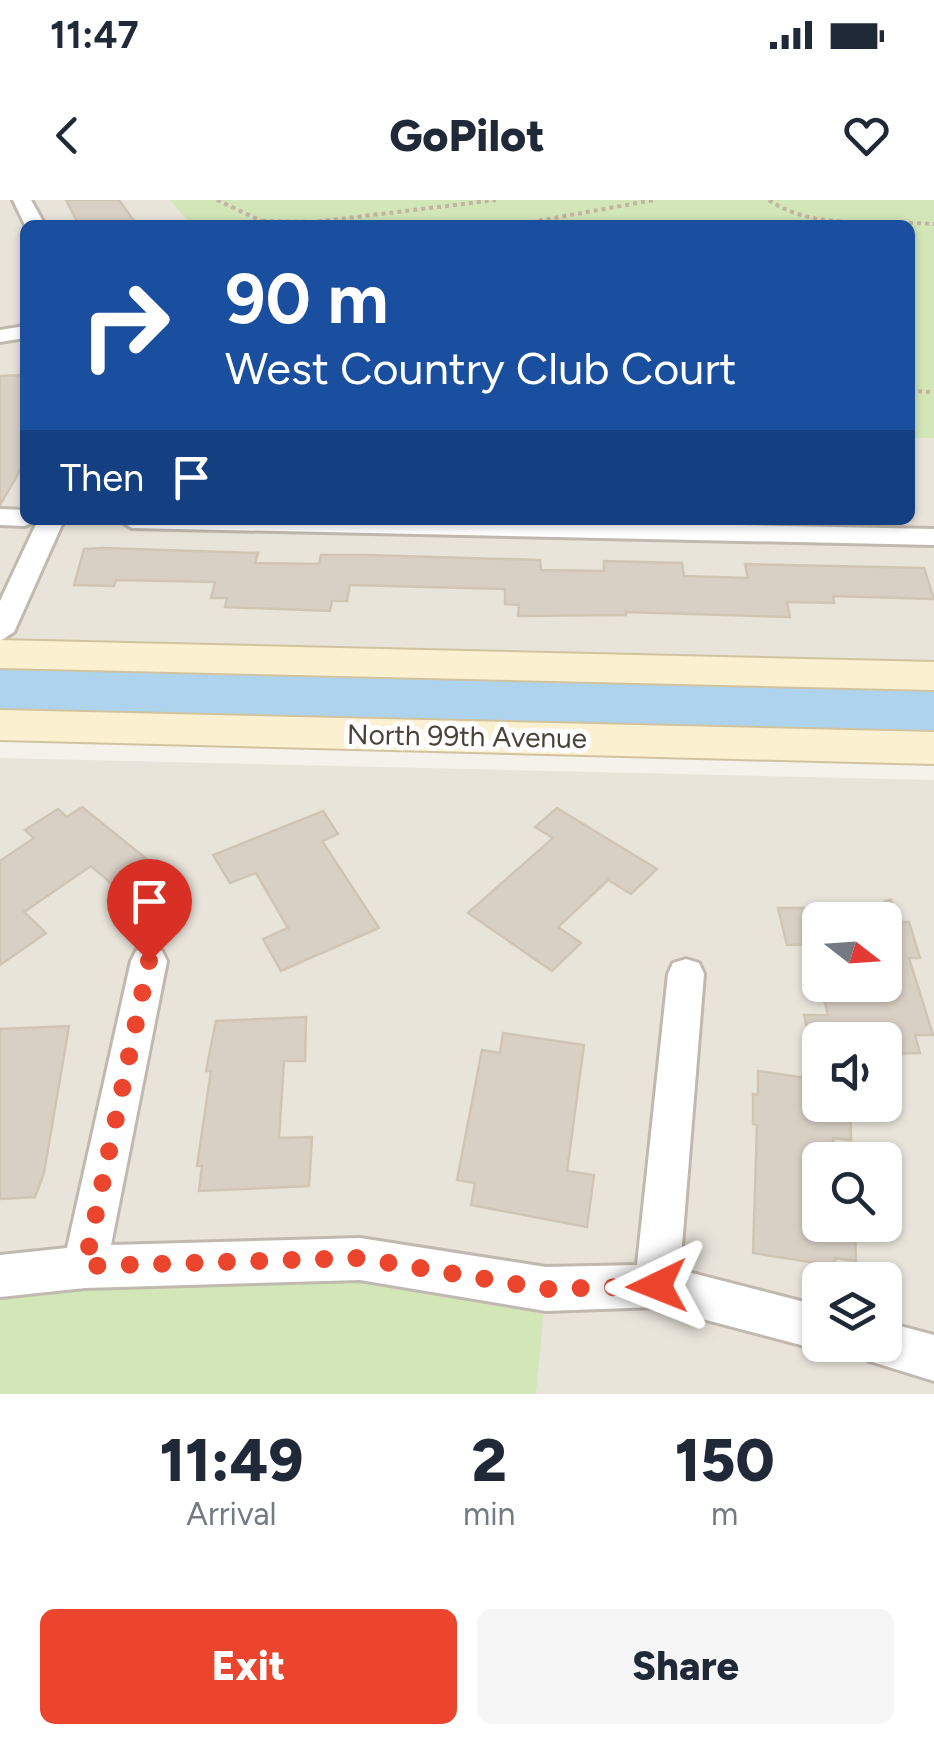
<!DOCTYPE html>
<style>
body{margin:0;font-family:Figtree,sans-serif;background:#f6f6f7;color:#1f2937;height:100vh;display:flex;flex-direction:column;font-size:38px;white-space:nowrap}
*{box-sizing:border-box;margin:0}
p{font-size:32px;color:#747a83}
.icon{flex:none;width:55px;height:55px;fill:none;stroke:currentColor;stroke-width:2;stroke-linecap:round;stroke-linejoin:round}
.map{position:relative;height:1194px;overflow:hidden}
.panel{display:flex;flex-direction:column;background:#fff;flex:1}
.panel>*{flex:none}
.banner{position:absolute;left:20px;top:20px;width:895px;height:305px;border-radius:15px;box-shadow:0 2px 8px #0004;background:#1a4fa0;color:#fff;overflow:hidden}
.needle{width:65px;rotate:107deg}
.controls{position:absolute;left:802px;top:702px;display:grid;gap:20px}
.controls a{display:grid;place-items:center;width:100px;height:100px;border-radius:15px;background:#fff;box-shadow:0 2px 8px #0004;font-size:50px}
.pin{position:absolute;display:grid;place-items:center;width:85px;height:85px;color:#fff;margin:-102px -42px;border-radius:50% 50% 50% 0;rotate:-45deg;box-shadow:0 0 10px #0007}
.pin .icon{rotate:45deg}
.me{position:absolute;width:110px;margin:-55px;rotate:268deg;stroke-linejoin:round;filter:drop-shadow(0 0 8px #0008)}
.turn{display:flex;align-items:center;gap:35px;height:210px;padding:0 40px;font-size:45px}
.turn .icon{width:130px;height:130px;stroke-width:2.5}
.turn b{display:block;font-size:70px;line-height:85px}
.then{display:flex;align-items:center;height:95px;padding:0 40px;background:#0003;gap:20px;font-size:38px}
.eta{display:flex;justify-content:space-evenly;align-items:center;height:170px;text-align:center}
.eta b{font-size:60px;font-weight:800;line-height:70px}
.action{display:flex;gap:20px;margin-top:auto;padding:20px 40px}
.action a{flex:1;height:115px;border-radius:15px;background:#eb452d;color:#fff;font-size:40px;font-weight:800;line-height:115px;text-align:center}
.action a+a{background:#f6f6f7;color:#1f2937}
.status{display:flex;justify-content:space-between;align-items:center;height:70px;padding:0 50px;background:#fff;direction:ltr}
.status svg{height:28px;fill:currentColor}
header{display:flex;justify-content:space-between;align-items:center;height:130px;padding:0 40px;background:#fff;font-size:45px;font-weight:800}
.map>svg:first-child{display:block}
</style>
<div class="status"><b>11:47</b><svg viewBox="0 0 49 12"><path d="M0 12V9h3v3zM5 12V6h3v6zM10 12V3h3v9zM15 12V0h3v12zM26 1h20v11H26zM47 4h2v5h-2z"/></svg></div>
<header><svg class="icon" aria-label="back" viewBox="0 0 24 24"><path d="M15 5l-7 7 7 7"/></svg>GoPilot<svg class="icon" aria-label="heart" viewBox="0 0 24 24"><path d="M12 20l-8-8c-3-5 5-10 8-4 3-6 11-1 8 4z"/></svg></header>
<div class="map">
<svg width="934" height="1194" viewBox="0 0 934 1194">
<rect width="100%" height="100%" fill="#f5f2ec"/>
<!-- residential -->
<g fill="#e8e4da" fill-rule="evenodd">
<path d="M0,0H934V465L0,443ZM25,25H910V320H25Z"/>
<path d="M0,558L934,580V1194H536L545,1089L0,1065ZM820,720H885V785H820ZM820,840H885V905H820ZM820,960H885V1025H820ZM820,1080H885V1145H820Z"/>
</g>
<!-- green -->
<g fill="#d2e6b8">
<path d="M170,0H934V238H910V25H191Z"/>
<path d="M85,1067L546,1089L536,1194H0V1076Z"/>
</g>
<!-- water -->
<path fill="#add4ec" d="M0,467L934,490V538L0,514Z"/>
<!-- building -->
<g fill="#d9d0c5" stroke="#d0c5b5" stroke-width="2.5">
<path d="M66,0H119L137,25H79Z"/>
<path d="M25,175V262L0,305V176Z"/>
<path d="M103,348L258,353L255,363L319,364L321,355H366L540,360L541,370L604,371V361L682,363L684,376L748,378L745,364L924,368L934,399L833,396L834,403L787,402L790,417L626,412V415L518,416L519,405L505,404V389L350,385L347,401H332L330,411L225,407L227,398H211L215,382L116,380L114,386L74,385L84,349Z"/>
<path d="M82,607L149,661L113,685L91,666L24,712L46,733L0,765V661L34,638L25,630L58,609L67,617Z"/>
<path d="M557,608L657,669L631,694L608,680L558,727L581,743L552,771L468,713L553,638L535,627Z"/>
<path d="M323,611L338,634L322,641L379,728L281,771L263,739L288,728L256,673L230,683L213,655Z"/>
<path d="M891,700L898,722H909L920,758H909L933,835H915L920,853L885,854V840H810L804,815H828L820,785H885V701Z"/>
<path d="M778,708H820V744L787,745Z"/>
<path d="M306,817L305,861H284L279,938L312,937L309,986L199,991L202,966H197L211,871H206L216,821Z"/>
<path d="M69,826L44,973L35,997L0,999V829Z"/>
<path d="M503,833L584,845L567,971L594,975L587,1027L471,1005L475,983L457,980L482,850L500,853Z"/>
<path d="M758,871L820,880V905H850L851,940L833,938V960H820V1025H855L856,1061L835,1058V1066L753,1053L757,925L753,924V894L758,895Z"/>
</g>
<g fill="none" stroke-linecap="round" stroke-linejoin="round">
<!-- minor casing -->
<g stroke="#c0b9af" stroke-width="6">
<g id="minor">
<path d="M13,0H31L45,25H25Z"/>
<path d="M25,126V138L0,142V130Z"/>
<path d="M0,309L25,310V320H37L25,326L0,325Z"/>
<path d="M38,320H64L14,432L0,441V401Z"/>
<path d="M119,320H502L934,329V345L132,328Z"/>
<path d="M149,746L162,751L167,761L111,1045L360,1038L546,1067L637,1065L668,774L673,763L686,759L699,763L704,774L680,1070L820,1106V1145H833L820,1150L657,1107L546,1111L360,1080L85,1088L0,1097V1055L67,1048L131,761L136,751Z"/>
<path d="M885,1122L934,1135V1181L869,1161L862,1145H885Z"/>
</g>
</g>
<!-- secondary casing -->
<g stroke="#d1c39f" stroke-width="4">
<g id="secondary">
<path d="M0,440L934,462V490L0,468Z"/>
<path d="M0,510L934,532V564L0,540Z"/>
</g>
</g>
<!-- path -->
<g stroke="#c1b5a1" stroke-width="4" stroke-dasharray="4 4" stroke-linecap="butt">
<path d="M217,0L266,23"/>
<path d="M769,0C813,31 883,20 934,24"/>
<path d="M262,21L314,22L496,0"/>
<path d="M515,25L654,0"/>
<path d="M910,191L934,192"/>
</g>
<!-- minor -->
<use href="#minor" fill="#fff" fill-rule="evenodd"/>
<!-- secondary -->
<use href="#secondary" fill="#fbf0cf" fill-rule="evenodd"/>
</g>
<g fill="none" stroke-linecap="round" stroke-linejoin="round">
<!-- route -->
<path stroke="#eb452d" stroke-width="18" stroke-dasharray="0 32.4" d="M149,761L85,1066L360,1058L546,1089L657,1086"/>
</g>
<g text-anchor="middle" dominant-baseline="central" stroke-width="10" stroke-linejoin="round" paint-order="stroke">
<!-- street labels -->
<g font-size="28" fill="#49433a" stroke="#fff">
<text transform="translate(467 536) rotate(1)">North 99th Avenue</text>
</g>
</g>
</svg>
<div class="controls">
<a><svg class="needle" viewBox="-14 -14 28 28"><path d="M0-13l5 13h-10z" fill="#e53935"/><path d="M0 13l5-13h-10z" fill="#747a83"/></svg></a>
<a><svg class="icon" aria-label="sound" viewBox="0 0 24 24"><path d="M4 9h4l5-4v14l-5-4H4zM17 9q2 3 0 6"/></svg></a>
<a><svg class="icon" aria-label="search" viewBox="0 0 24 24"><circle cx="10" cy="10" r="6"/><path d="M15 15l6 6"/></svg></a>
<a><svg class="icon" aria-label="layers" viewBox="0 0 24 24"><path d="M12 4l9 5-9 5-9-5zM3 14l9 5 9-5"/></svg></a>
</div>
<div class="pin" style="left:149px;top:761px;background:#d93025"><svg class="icon" aria-label="arrive" viewBox="0 0 24 24"><path d="M6 21V4h12l-3 4 3 4H6"/></svg></div>
<svg class="me" style="left:657px;top:1086px" viewBox="-20 -20 40 40"><path d="M0-17L14 15 0 8-14 15z" fill="#eb452d" stroke="#fff" stroke-width="4"/></svg>
<div class="banner">
<div class="turn"><svg class="icon" aria-label="right" viewBox="0 0 24 24"><path d="M7 20v-9h11M14 6l5 5-5 5"/></svg><div><b>90 m</b>West Country Club Court</div></div>
<div class="then">Then<svg class="icon" aria-label="arrive" viewBox="0 0 24 24"><path d="M6 21V4h12l-3 4 3 4H6"/></svg></div>
</div>
</div>
<section class="panel">
<div class="eta">
<div><b>11:49</b><p>Arrival</p></div>
<div><b>2</b><p>min</p></div>
<div><b>150</b><p>m</p></div>
</div>
<div class="action"><a>Exit</a><a>Share</a></div>
</section>
